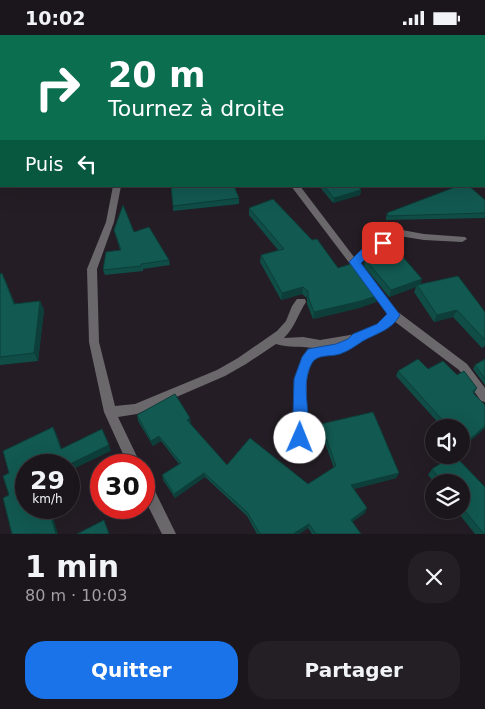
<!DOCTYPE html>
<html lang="fr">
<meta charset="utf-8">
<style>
body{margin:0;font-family:"DejaVu Sans",sans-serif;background:#241f25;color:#f1f3f6;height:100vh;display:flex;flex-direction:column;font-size:19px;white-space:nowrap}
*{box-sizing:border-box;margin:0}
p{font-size:16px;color:#a09fa3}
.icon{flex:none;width:28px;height:28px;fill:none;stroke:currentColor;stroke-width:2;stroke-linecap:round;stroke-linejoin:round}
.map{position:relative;height:499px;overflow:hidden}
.sheet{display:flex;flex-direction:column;background:#1b161c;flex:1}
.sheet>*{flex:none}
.top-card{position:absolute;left:0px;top:0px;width:485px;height:152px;box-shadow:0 5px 20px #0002,0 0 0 1px #39353b;background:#0b6e4f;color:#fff;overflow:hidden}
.controls{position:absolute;left:425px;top:384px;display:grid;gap:10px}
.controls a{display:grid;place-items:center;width:45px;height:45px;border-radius:50%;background:#1b161c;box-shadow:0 5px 20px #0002,0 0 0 1px #39353b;font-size:25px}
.speed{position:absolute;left:15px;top:419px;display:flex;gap:10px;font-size:25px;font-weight:700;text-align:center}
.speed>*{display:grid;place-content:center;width:65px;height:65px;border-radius:50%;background:#1b161c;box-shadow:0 5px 20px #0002,0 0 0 1px #39353b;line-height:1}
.speed small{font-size:12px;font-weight:400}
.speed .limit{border:8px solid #d22;background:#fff;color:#111}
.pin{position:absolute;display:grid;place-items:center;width:42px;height:42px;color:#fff;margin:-21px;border-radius:10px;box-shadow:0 2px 8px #0006}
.me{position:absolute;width:55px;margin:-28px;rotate:1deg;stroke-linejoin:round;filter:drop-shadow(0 0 4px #0008)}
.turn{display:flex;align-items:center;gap:18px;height:105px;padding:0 25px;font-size:22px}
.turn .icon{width:65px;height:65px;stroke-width:2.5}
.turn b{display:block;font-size:35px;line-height:42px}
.then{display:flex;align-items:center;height:48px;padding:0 25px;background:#0003;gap:10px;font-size:19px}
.round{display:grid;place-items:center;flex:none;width:52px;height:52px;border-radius:20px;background:#241f25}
.overview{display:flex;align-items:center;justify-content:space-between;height:85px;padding:0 25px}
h1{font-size:30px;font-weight:600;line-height:38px}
.button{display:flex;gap:10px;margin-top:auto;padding:10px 25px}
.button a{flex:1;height:58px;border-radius:20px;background:#1a73e8;color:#fff;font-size:20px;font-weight:600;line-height:58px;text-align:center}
.button a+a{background:#241f25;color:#f1f3f6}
.status{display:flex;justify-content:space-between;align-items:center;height:35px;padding:0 25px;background:#1b161c;direction:ltr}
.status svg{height:14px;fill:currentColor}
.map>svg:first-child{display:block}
</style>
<div class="status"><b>10:02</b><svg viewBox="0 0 49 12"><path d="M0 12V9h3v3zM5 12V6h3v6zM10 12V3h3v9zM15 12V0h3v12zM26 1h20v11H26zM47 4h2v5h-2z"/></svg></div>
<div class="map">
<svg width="485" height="499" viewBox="0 0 485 499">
<rect width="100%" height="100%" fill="#241d25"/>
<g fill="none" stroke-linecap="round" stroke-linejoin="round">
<!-- minor -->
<g fill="#6b686c" fill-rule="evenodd">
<rect x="484" y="3" width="1" height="5"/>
<rect x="484" y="42" width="1" height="5"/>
<path d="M113,151H121L114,187L97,234L99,307L115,371L135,369L217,335L238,323L277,296L286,286L292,271L297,264H305L306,267C298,279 295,292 284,303L303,302L320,305L356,299L377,289L388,279L291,151H300L354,222L376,207L388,194L391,193L424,199L465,202L467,204L462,207L424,205L393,200L383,212L359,228L398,277L467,329L485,353V367L481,366L459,335L394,286L385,295L362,306L352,313L337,319L316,322L311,328L307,344L306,380L309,395L304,407L300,409L296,407L294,403C298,393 295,390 294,380C293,362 294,320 313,313C300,311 289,313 276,309L246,329L225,341L137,379L118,382L141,430H128L104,377L89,307L87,234L106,187Z"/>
<path d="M144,442L149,444L176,499H162L144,463Z"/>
</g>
</g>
<!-- wall -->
<g fill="#0f4d46">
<path d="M484,50H485V114L484,113Z"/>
<path d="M319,151H358L361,155L360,160L333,168Z"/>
<path d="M239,163V169L173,176V171Z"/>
<path d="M485,165V183L386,185V183L387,178Z"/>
<path d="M249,173L338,233L376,267L359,273L313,284L307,269V263L302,259L281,265L260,227L261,220L278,215L249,180Z"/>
<path d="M114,195L134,197L169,225L170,230L143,234V236L105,240L103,235L120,215Z"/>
<path d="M365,224L420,249L485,277V311L482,313L453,282L434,287L414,257L416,252L389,262L364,231Z"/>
<path d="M0,239L6,247L15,269L40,266L44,275L38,326L0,330Z"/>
<path d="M485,324V350L473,334L475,330Z"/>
<path d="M428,334L457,340L477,353L474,359L485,370V393L461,414V392H442L396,341L398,336Z"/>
<path d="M137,380L190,383V389L227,430L308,449L334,433L320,394L321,389L399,438L396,443L354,454L365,478L352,487L361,499H312L308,493L299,499H257L247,481L205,442L175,463L163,445L162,440L179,429L161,406L153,411L138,386Z"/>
<path d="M454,420L485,452V499H475L456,475H461V448H435L428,440L432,434Z"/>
</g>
<!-- shaded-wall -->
<g fill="#0d3e39">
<path d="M361,155L360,160L333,168L334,163Z"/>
<path d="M2,238L6,247L19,278L14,269Z"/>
<path d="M422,244L420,251L417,250L416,252L389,262L391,255Z"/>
<path d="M303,252L302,259L281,265L282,258Z"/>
<path d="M379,260L376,267L359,273L313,284L314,277Z"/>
<path d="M40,266L44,275L38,326L34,318Z"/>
<path d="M457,275L453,282L434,287L437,280Z"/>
<path d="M190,383L191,388L188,390L187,385Z"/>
<path d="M485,391V393L461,414V412Z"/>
<path d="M53,392L56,398L64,419L61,414Z"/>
<path d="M159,401L161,406L153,411L151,406Z"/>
<path d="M109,410L111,416L69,436V430Z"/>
<path d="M204,438L205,442L175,463L174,459Z"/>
<path d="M399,438L396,443L349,455L351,450Z"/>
<path d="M48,472H50L58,499H56Z"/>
<path d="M367,473L365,478L349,489L351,485Z"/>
<path d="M309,489L308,493L299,499H293Z"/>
</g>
<!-- building -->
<g fill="#125951" stroke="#0d3e39">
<path d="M53,0H69L62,1H53Z"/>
<path d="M70,0H135V1H71Z"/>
<path d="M179,0H472L475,1H180Z"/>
<path d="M484,6L485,7V30L484,29Z"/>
<path d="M484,50H485V106L484,105Z"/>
<path d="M171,151H234L239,163L173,171Z"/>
<path d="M324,151H358L361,155L334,163Z"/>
<path d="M458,151H469L485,165V178L388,181L387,178Z"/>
<path d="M273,164L312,205L317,204L338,233L354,228L379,260L361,266L314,277L308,262V256L303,252L282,258L261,220L284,214L249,173Z"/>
<path d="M123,170L134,197L149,192L169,225L141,229V231L103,235L106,217L121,215L114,195Z"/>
<path d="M396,214L422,244L391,255L365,224Z"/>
<path d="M2,238L14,269L40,266L34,318L0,322V239Z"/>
<path d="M458,241L485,277V305L457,275L437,280L417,250Z"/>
<path d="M418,324L428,334L443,326L457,340L464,336L477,353L473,356L474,359L485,370V391L461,412V392H447L448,391L398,336Z"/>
<path d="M485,324V344L475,330Z"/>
<path d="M175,359L190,383L187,385L227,430L250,403L308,449L336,431L321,389L373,377L399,438L351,450L367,473L351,485L361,499H316L309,489L293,499H260L247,477L204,438L174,459L162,440L181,428L159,401L151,406L137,380Z"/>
<path d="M53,392L61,414L102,394L109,410L68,430H26V472H48L56,499H12L3,463L9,460L3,441L9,438L3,416Z"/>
<path d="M454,420L485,452V499H484L479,493L461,471V448H443L432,434Z"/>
<path d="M104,485L109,499H77Z"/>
</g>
<!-- route -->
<path fill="#1a73e8" stroke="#114b97" d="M383,205L389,208L387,211L369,221L361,228L400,280C392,295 377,298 363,306C355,311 349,316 340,319C331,322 317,319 312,328C298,353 315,384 305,407L300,409L295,407L293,403L296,395L293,380L294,344L302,322L308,314L336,309L348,304L353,299L377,289L387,279L349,227L361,215Z"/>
</svg>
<div class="controls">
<a><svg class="icon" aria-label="sound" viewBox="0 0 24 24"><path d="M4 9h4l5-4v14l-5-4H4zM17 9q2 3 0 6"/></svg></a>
<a><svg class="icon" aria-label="layers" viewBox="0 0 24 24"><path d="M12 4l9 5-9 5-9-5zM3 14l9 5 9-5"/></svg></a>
</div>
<div class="speed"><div>29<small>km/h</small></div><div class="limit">30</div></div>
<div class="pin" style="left:383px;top:208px;background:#d93025"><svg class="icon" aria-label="arrive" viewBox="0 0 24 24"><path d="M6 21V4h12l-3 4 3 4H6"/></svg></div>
<svg class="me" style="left:300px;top:403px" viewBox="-20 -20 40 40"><circle r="19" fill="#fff"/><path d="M0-13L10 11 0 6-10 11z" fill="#1a73e8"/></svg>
<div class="top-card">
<div class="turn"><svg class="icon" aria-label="right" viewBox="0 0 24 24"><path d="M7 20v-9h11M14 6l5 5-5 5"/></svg><div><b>20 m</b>Tournez à droite</div></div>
<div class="then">Puis<svg class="icon" aria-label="left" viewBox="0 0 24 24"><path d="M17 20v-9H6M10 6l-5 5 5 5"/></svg></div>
</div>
</div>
<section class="sheet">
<div class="overview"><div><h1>1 min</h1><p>80 m · 10:03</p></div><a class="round"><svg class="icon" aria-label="close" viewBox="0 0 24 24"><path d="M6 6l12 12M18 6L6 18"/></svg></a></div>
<div class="button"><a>Quitter</a><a>Partager</a></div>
</section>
